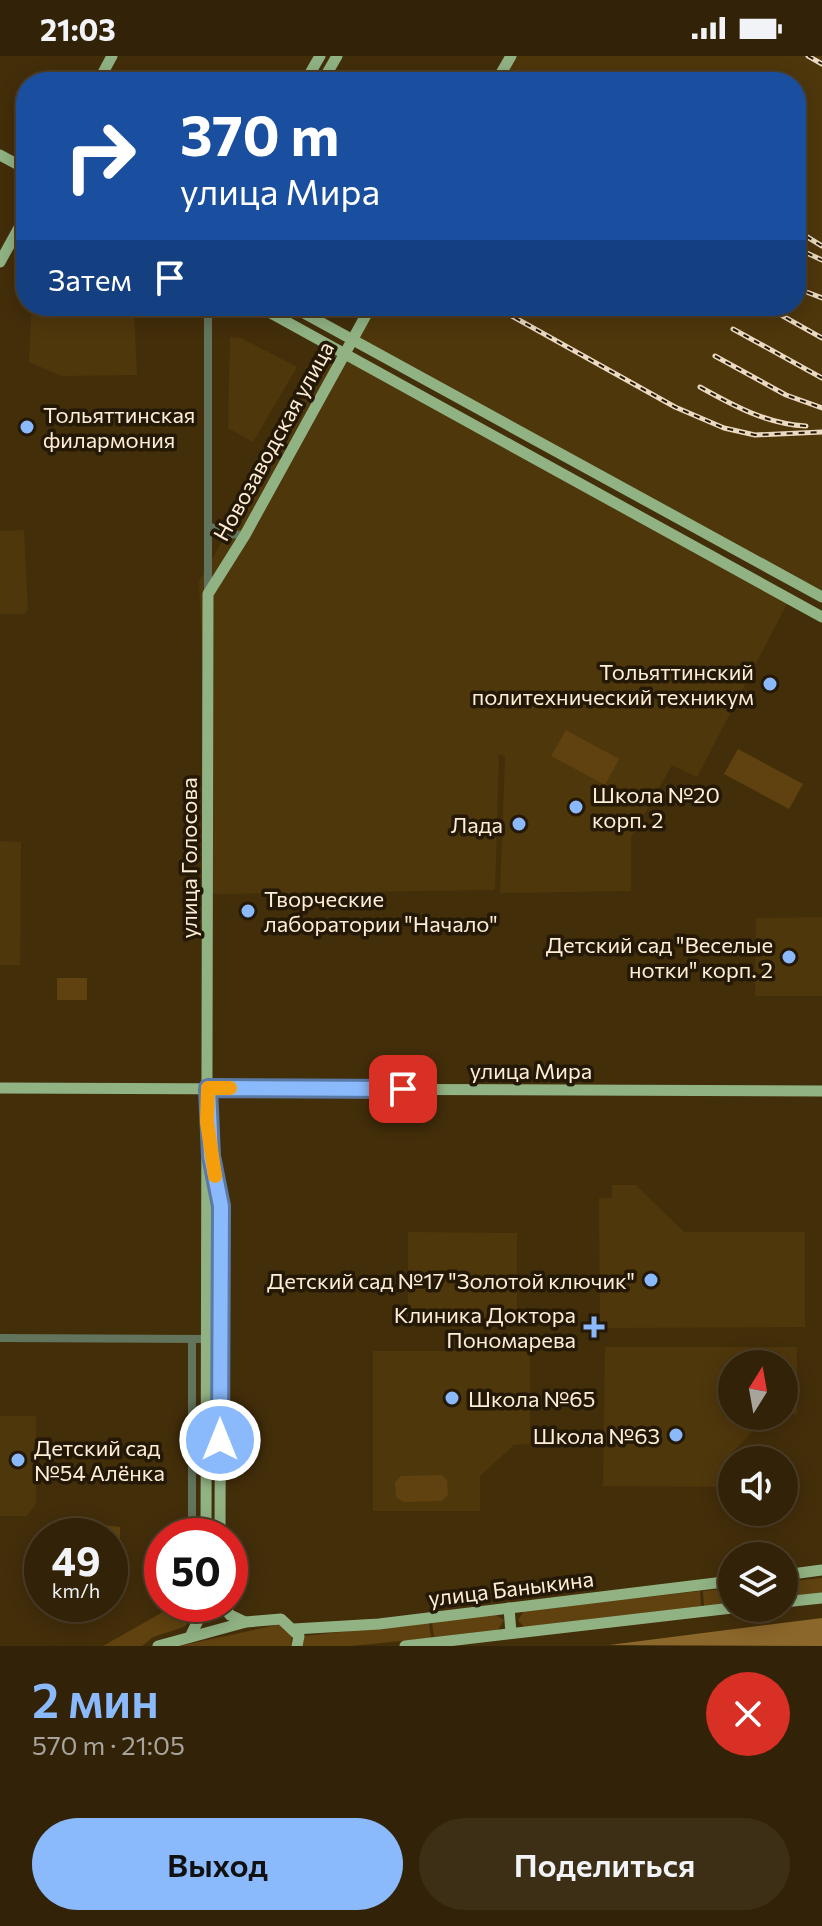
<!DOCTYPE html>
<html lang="ru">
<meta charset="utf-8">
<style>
body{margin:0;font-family:Commissioner,sans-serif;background:#3d2f16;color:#f1f3f6;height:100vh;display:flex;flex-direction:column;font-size:30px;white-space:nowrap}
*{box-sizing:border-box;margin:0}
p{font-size:26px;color:#a8a49c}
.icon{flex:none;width:44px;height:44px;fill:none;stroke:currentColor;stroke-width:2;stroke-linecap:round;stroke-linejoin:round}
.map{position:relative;height:1590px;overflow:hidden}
.details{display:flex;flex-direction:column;background:#322208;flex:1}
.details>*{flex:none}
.top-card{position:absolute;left:16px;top:16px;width:790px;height:244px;border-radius:32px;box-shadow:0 4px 20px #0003,0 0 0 2px #4d3f29;background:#1a4fa0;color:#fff;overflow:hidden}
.needle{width:52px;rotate:11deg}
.controls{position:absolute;left:718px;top:1294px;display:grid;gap:16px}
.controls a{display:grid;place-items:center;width:80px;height:80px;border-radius:50%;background:#322208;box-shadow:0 4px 20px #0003,0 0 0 2px #4d3f29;font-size:40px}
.speed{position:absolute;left:24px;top:1462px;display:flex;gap:16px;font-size:40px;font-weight:700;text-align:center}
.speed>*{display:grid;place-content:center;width:104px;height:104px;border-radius:50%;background:#322208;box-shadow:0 4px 20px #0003,0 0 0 2px #4d3f29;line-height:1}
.speed small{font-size:20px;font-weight:400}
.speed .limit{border:12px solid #d22;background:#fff;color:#111}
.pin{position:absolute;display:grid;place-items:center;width:68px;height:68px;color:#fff;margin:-34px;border-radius:16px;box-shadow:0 4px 12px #0006}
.me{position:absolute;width:88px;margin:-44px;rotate:0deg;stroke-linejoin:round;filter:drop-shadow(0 0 6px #0008)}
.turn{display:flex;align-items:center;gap:28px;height:168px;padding:0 32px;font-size:36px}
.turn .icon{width:104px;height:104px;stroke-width:2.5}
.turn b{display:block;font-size:56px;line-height:68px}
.then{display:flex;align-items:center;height:76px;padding:0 32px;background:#0003;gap:16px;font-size:30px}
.round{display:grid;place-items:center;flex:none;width:84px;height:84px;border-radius:42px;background:#3d2f16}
.headline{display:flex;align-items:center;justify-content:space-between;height:136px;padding:0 32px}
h1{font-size:48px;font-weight:600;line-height:60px;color:#8abafc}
.primary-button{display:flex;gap:16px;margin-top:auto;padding:16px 32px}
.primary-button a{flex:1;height:92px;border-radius:48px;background:#8abafc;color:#111;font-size:32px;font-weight:600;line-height:92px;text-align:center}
.primary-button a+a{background:#3d2f16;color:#f1f3f6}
.status{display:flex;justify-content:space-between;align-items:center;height:56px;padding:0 40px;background:#322208;direction:ltr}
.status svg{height:22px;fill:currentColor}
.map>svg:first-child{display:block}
</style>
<div class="status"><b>21:03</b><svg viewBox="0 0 49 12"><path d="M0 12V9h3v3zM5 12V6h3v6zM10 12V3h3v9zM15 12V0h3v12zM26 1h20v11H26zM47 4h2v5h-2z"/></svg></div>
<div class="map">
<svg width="822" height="1590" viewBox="0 0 822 1590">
<rect width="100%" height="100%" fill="#432e0a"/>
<!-- built -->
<g fill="#4f370c">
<path d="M511,0H822V539L352,283L371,250H796V26H496Z"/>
<path d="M37,250H127L134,254L137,319L61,320L29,306L31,260Z"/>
<path d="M230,281L241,282L297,311L253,386L228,372Z"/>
<path d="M330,294L788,546L697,721L672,709L631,782V835L500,837L505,701L499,698L495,834L213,838L199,526Z"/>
<path d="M24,474L28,553L24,558H0V475Z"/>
<path d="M0,785L21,786L20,909H0Z"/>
<path d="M822,861V940H755L756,862Z"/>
<path d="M612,1129H636L684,1176H805V1271L600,1272L599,1142H612Z"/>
<path d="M408,1176L517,1177V1268H408Z"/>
<path d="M605,1291H797V1358H784V1308H732V1360H768L730,1399V1431L603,1430Z"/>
<path d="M373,1295H530V1388L514,1389L480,1420V1455H373Z"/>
<path d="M0,1360H36V1447L27,1460H0Z"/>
</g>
<!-- green -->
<g fill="#5f420f">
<path d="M566,674L619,703L605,729L551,700Z"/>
<path d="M738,693L803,728L789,753L724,718Z"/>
<rect x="57" y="922" width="30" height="22"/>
<path d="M442,1419L447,1424L448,1439L442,1445L403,1446L396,1441L395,1426L401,1420Z"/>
<path d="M104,1469L120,1471V1506L110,1507V1480H103Z"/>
<path d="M822,1522V1537L784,1541V1526Z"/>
<path d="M732,1532V1547L704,1550L703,1535Z"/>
<path d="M700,1535L701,1550L524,1571L518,1564L524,1555Z"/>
<path d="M177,1548H194L192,1562L184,1571L153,1581L142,1590H103Z"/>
<path d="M494,1558L504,1564L498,1574L434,1581L432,1566Z"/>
<path d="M429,1566L431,1582L351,1590H300L305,1580Z"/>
<path d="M281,1568L292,1577L291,1590H179Z"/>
</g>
<!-- forest -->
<path fill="#8c672b" d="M822,1562V1590L609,1589Z"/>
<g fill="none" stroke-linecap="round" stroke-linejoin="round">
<!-- minor -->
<g stroke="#63745c" stroke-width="8">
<path d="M208,250V537"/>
<path d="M209,470L225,478L245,479"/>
<path d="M0,1282L205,1283"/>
<path d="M192,1480V1283"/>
</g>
<!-- major -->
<g stroke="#91b384" stroke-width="11">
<path d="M98,26L112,0"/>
<path d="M305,26L320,0"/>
<path d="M322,26L337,0"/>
<path d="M496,26L511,0"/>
<path d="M0,99L26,113"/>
<path d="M0,206L26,159"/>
<path d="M258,250L822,561"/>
<path d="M291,250L822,541"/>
<path d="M0,1032L822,1035"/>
<path d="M211,1102L221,1150L220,1480"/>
<path d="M206,1480L208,538L245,479L371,250"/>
<path d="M784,1519L822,1514"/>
<path d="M784,1546L822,1542"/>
<path d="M222,1548L230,1559L245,1566"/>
<path d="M509,1552L511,1577"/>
<path d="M294,1573L379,1568L732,1525"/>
<path d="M191,1579L206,1548"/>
<path d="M158,1590L246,1566L281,1563L299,1580L297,1590"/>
<path d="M405,1590L732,1552"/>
</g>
<!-- rail casing -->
<g stroke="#ebdac1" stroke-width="5">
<g id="rail">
<path d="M808,0L822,8"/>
<path d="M796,174L822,190"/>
<path d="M796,192L822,204"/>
<path d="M796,232L822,242"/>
<path d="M494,250L675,351L724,372L755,379L822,376"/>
<path d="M765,250L822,282"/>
<path d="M733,273L822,322"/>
<path d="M715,300L786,339L822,352"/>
<path d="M700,331C734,350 767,368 806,370"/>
</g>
</g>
<!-- rail -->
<use href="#rail" stroke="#241806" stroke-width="2" stroke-dasharray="6" stroke-linecap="butt"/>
</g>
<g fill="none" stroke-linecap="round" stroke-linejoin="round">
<!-- route casing -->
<g stroke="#5a79a4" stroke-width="20">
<path id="route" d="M220,1384L221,1150L211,1100L208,1032L403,1033"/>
</g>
<!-- route -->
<use href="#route" stroke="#8abafc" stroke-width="14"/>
<!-- slow -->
<path stroke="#f59e0b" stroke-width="14" d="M215,1120L207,1066L208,1032H230"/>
</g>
<!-- markers -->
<g fill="#8abafc" stroke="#241806" stroke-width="3">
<circle cx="27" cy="371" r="8"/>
<circle cx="770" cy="628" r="8"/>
<circle cx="576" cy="751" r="8"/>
<circle cx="519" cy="768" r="8"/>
<circle cx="248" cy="855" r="8"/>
<circle cx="789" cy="901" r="8"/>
<circle cx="651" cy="1224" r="8"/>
<path d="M590 1259h8v8h8v8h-8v8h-8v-8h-8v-8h8z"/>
<circle cx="452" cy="1342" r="8"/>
<circle cx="676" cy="1379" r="8"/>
<circle cx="18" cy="1404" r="8"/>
</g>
<g text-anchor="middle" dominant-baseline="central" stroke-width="7" stroke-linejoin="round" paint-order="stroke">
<!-- poi labels -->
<g font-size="22" fill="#ffeed6" stroke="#241806" text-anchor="end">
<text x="43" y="358" text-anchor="start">Тольяттинская<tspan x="43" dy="25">филармония</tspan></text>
<text x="754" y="615">Тольяттинский<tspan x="754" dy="25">политехнический техникум</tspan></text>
<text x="592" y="738" text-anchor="start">Школа №20<tspan x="592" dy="25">корп. 2</tspan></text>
<text x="503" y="768">Лада</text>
<text x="264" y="842" text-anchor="start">Творческие<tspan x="264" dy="25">лаборатории "Начало"</tspan></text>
<text x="773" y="888">Детский сад "Веселые<tspan x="773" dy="25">нотки" корп. 2</tspan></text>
<text x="635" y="1224">Детский сад №17 "Золотой ключик"</text>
<text x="576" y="1258">Клиника Доктора<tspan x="576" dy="25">Пономарева</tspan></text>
<text x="468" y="1342" text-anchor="start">Школа №65</text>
<text x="660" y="1379">Школа №63</text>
<text x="34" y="1391" text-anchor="start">Детский сад<tspan x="34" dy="25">№54 Алёнка</tspan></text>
</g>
<!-- street labels -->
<g font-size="22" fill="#ffeed6" stroke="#241806">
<text transform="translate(273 385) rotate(-61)">Новозаводская улица</text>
<text transform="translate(188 802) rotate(-90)">улица Голосова</text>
<text x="531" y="1014">улица Мира</text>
<text transform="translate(511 1532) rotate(-7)">улица Баныкина</text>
</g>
</g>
</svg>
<div class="controls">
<a><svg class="needle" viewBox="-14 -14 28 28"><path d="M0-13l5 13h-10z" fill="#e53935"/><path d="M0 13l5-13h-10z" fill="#a8a49c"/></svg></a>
<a><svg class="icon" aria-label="sound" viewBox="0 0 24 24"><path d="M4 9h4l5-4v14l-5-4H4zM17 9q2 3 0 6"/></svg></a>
<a><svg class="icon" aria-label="layers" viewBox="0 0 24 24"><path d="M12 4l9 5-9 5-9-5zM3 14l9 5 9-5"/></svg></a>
</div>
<div class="speed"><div>49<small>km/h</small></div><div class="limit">50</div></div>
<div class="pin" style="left:403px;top:1033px;background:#d93025"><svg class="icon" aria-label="arrive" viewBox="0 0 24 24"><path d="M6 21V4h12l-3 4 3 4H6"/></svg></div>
<svg class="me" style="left:220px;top:1384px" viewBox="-20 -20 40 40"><circle r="17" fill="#8abafc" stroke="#fff" stroke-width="3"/><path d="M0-11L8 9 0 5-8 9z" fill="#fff"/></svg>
<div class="top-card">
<div class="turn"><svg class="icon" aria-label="right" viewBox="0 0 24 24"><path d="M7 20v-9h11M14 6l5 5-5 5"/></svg><div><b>370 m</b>улица Мира</div></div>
<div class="then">Затем<svg class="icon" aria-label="arrive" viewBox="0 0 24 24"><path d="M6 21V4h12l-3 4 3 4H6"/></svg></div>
</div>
</div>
<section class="details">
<div class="headline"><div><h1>2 мин</h1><p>570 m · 21:05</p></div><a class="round" style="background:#d93025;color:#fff"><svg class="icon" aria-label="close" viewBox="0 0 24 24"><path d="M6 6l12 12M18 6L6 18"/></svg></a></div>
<div class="primary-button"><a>Выход</a><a>Поделиться</a></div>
</section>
